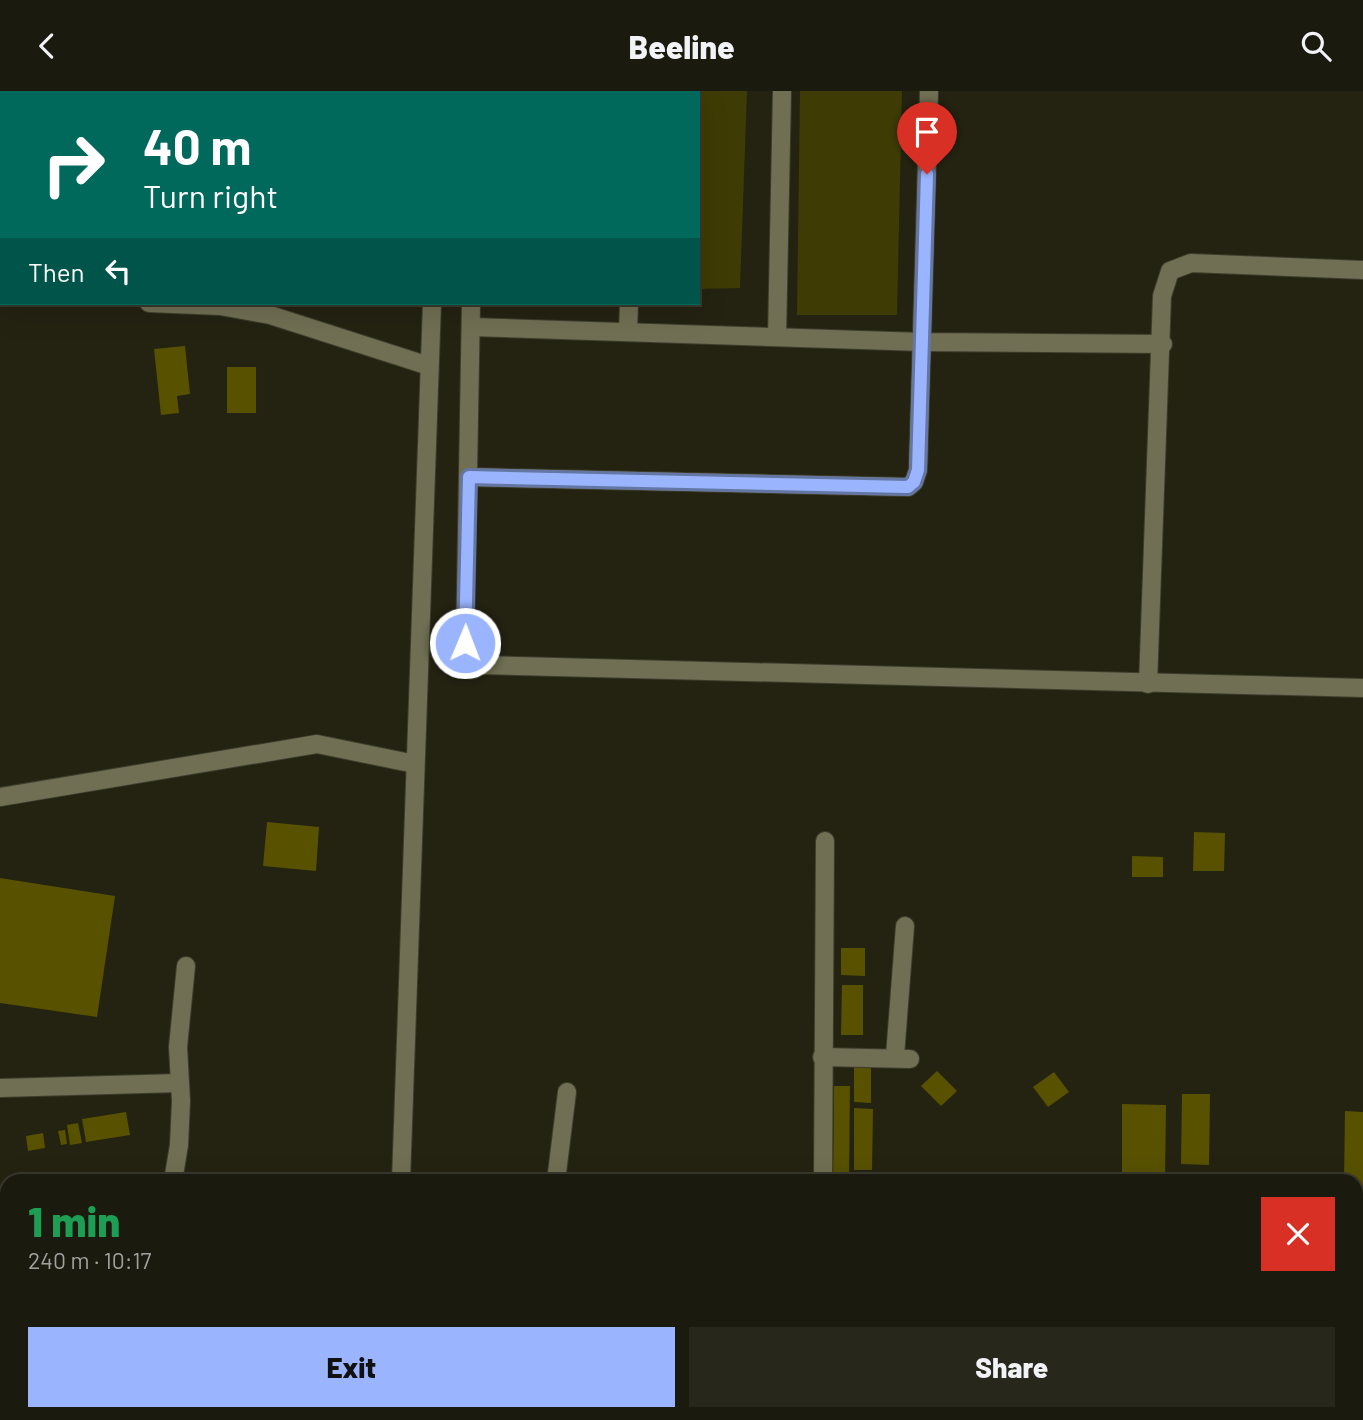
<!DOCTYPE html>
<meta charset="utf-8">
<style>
body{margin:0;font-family:Barlow,sans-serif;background:#28271c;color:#f1f3f6;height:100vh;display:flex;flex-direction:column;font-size:26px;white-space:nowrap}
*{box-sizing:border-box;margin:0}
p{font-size:23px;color:#a0a19e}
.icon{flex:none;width:38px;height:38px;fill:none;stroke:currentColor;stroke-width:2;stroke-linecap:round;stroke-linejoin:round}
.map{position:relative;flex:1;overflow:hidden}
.details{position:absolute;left:0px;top:1083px;width:1363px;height:247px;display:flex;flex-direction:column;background:#1b1a0e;border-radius:21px 21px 0 0;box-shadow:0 7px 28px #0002,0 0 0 2px #39382e}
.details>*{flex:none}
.top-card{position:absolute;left:0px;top:0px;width:700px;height:214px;box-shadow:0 7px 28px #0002,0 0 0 2px #39382e;background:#00695c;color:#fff;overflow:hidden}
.pin{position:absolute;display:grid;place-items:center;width:60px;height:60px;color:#fff;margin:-72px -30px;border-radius:50% 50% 50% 0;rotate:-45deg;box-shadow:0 0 7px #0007}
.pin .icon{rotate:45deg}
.me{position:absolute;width:77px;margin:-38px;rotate:1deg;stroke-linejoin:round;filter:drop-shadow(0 0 5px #0008)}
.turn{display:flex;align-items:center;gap:24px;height:147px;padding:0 28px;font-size:32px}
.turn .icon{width:91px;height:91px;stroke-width:2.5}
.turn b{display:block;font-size:49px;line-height:60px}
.then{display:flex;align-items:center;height:66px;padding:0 28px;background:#0003;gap:14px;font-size:26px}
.round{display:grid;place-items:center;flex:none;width:74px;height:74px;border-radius:0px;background:#28271c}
.headline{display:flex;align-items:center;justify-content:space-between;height:119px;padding:0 28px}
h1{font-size:42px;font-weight:800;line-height:52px;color:#1e9e55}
.button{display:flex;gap:14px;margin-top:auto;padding:14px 28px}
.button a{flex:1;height:80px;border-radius:0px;background:#9ab5fd;color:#111;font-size:28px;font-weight:800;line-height:80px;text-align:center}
.button a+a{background:#28271c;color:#f1f3f6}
header{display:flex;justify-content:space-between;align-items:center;height:91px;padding:0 28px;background:#1b1a0e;font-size:32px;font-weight:800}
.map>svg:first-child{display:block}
</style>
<header><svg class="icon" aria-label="back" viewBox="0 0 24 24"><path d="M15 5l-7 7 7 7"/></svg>Beeline<svg class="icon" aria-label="search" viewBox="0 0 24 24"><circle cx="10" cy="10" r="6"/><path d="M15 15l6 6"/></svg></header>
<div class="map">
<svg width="1363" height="1329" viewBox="0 0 1363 1329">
<rect width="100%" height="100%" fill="#242312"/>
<!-- green -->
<g fill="#3f3b05">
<path d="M658,0H747L740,197L698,198V2Z"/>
<path d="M800,0H902L897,224H797Z"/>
</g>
<!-- building -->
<g fill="#575100">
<path d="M185,255L190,303L177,305L179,322L161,324L154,258Z"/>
<rect x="227" y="276" width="29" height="46"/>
<path d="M267,731L319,736L316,780L263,775Z"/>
<path d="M1194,741L1225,742L1224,780H1193Z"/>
<path d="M1132,765L1163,766V786H1132Z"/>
<path d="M0,787L115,805L97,926L0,912Z"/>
<path d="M841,857H865V885L841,884Z"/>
<path d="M842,894H863V944H841Z"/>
<path d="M854,975L871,976V1012L854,1011Z"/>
<path d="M937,980L957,1000L941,1015L921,995Z"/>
<path d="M1054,981L1069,1001L1048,1016L1033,996Z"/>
<path d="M834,995H850L849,1090H833Z"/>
<path d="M1182,1003H1210L1209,1074L1181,1073Z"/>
<path d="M1122,1013L1166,1014L1165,1090H1122Z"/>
<path d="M854,1017L873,1018L872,1079H854Z"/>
<path d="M1345,1020L1363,1021V1136L1356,1135V1090H1344Z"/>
<path d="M126,1021L130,1044L86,1051L82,1028Z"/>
<path d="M78,1032L82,1052L70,1054L67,1034Z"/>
<path d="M65,1039L67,1053L61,1054L58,1040Z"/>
<path d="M43,1042L45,1057L28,1060L26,1045Z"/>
<path d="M69,1323H119V1329H68Z"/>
<rect x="427" y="1323" width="50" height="6"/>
<path d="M481,1323H493L494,1329H481Z"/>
<rect x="496" y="1323" width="32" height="6"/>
<rect x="841" y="1323" width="74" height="6"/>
<rect x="1178" y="1323" width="27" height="6"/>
<rect x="1209" y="1323" width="33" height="6"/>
</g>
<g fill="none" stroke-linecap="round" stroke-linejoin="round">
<!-- minor casing -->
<g stroke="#3e3d2d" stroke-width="20">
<g id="minor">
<path d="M439,2V0"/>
<path d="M477,2V0"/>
<path d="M635,2V0"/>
<path d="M149,212L220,215L270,224L429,275"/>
<path d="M471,212L465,552L481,574L1363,597"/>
<path d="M471,236L922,251L1163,253"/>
<path d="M628,240L629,212"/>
<path d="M777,246L782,0"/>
<path d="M469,386L908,396L914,391L918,379L929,0"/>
<path d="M1148,593L1162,205L1170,180L1191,172L1363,179"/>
<path d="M0,706L317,653L415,673"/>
<path d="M895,965L905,835"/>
<path d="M822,966L910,968"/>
<path d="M0,997L180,992"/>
<path d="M173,1090L179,1054L181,1010L178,956L186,875"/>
<path d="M401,1090L432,212"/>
<path d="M556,1090L567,1001"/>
<path d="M823,1090L825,750"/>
<path d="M139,1329L140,1323"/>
<path d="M392,1329V1323"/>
<path d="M547,1329V1323"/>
<path d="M821,1329L822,1323"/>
<path d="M928,1329L933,1323"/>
</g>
</g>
<!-- minor -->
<use href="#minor" stroke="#706f53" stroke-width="18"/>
</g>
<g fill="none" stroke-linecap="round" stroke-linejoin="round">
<!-- route casing -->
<g stroke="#6476a4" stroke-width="18">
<path id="route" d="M465,552L469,386L908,396L914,391L918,379L927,83"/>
</g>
<!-- route -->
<use href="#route" stroke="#9ab5fd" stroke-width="12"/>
</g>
</svg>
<div class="pin" style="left:927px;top:83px;background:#d93025"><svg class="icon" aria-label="arrive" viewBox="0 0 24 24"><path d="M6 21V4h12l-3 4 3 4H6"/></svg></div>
<svg class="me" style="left:465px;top:552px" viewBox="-20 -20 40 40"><circle r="17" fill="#9ab5fd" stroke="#fff" stroke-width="3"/><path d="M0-11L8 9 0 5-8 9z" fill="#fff"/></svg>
<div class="top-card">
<div class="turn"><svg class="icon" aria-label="right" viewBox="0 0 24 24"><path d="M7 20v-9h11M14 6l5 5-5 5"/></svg><div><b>40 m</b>Turn right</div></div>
<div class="then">Then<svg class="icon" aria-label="left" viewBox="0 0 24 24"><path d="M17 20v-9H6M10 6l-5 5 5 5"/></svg></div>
</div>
<section class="details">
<div class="headline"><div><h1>1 min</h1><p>240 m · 10:17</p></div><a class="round" style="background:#d93025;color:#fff"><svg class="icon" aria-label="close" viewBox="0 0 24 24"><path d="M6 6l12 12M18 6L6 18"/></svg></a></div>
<div class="button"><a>Exit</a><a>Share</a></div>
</section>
</div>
